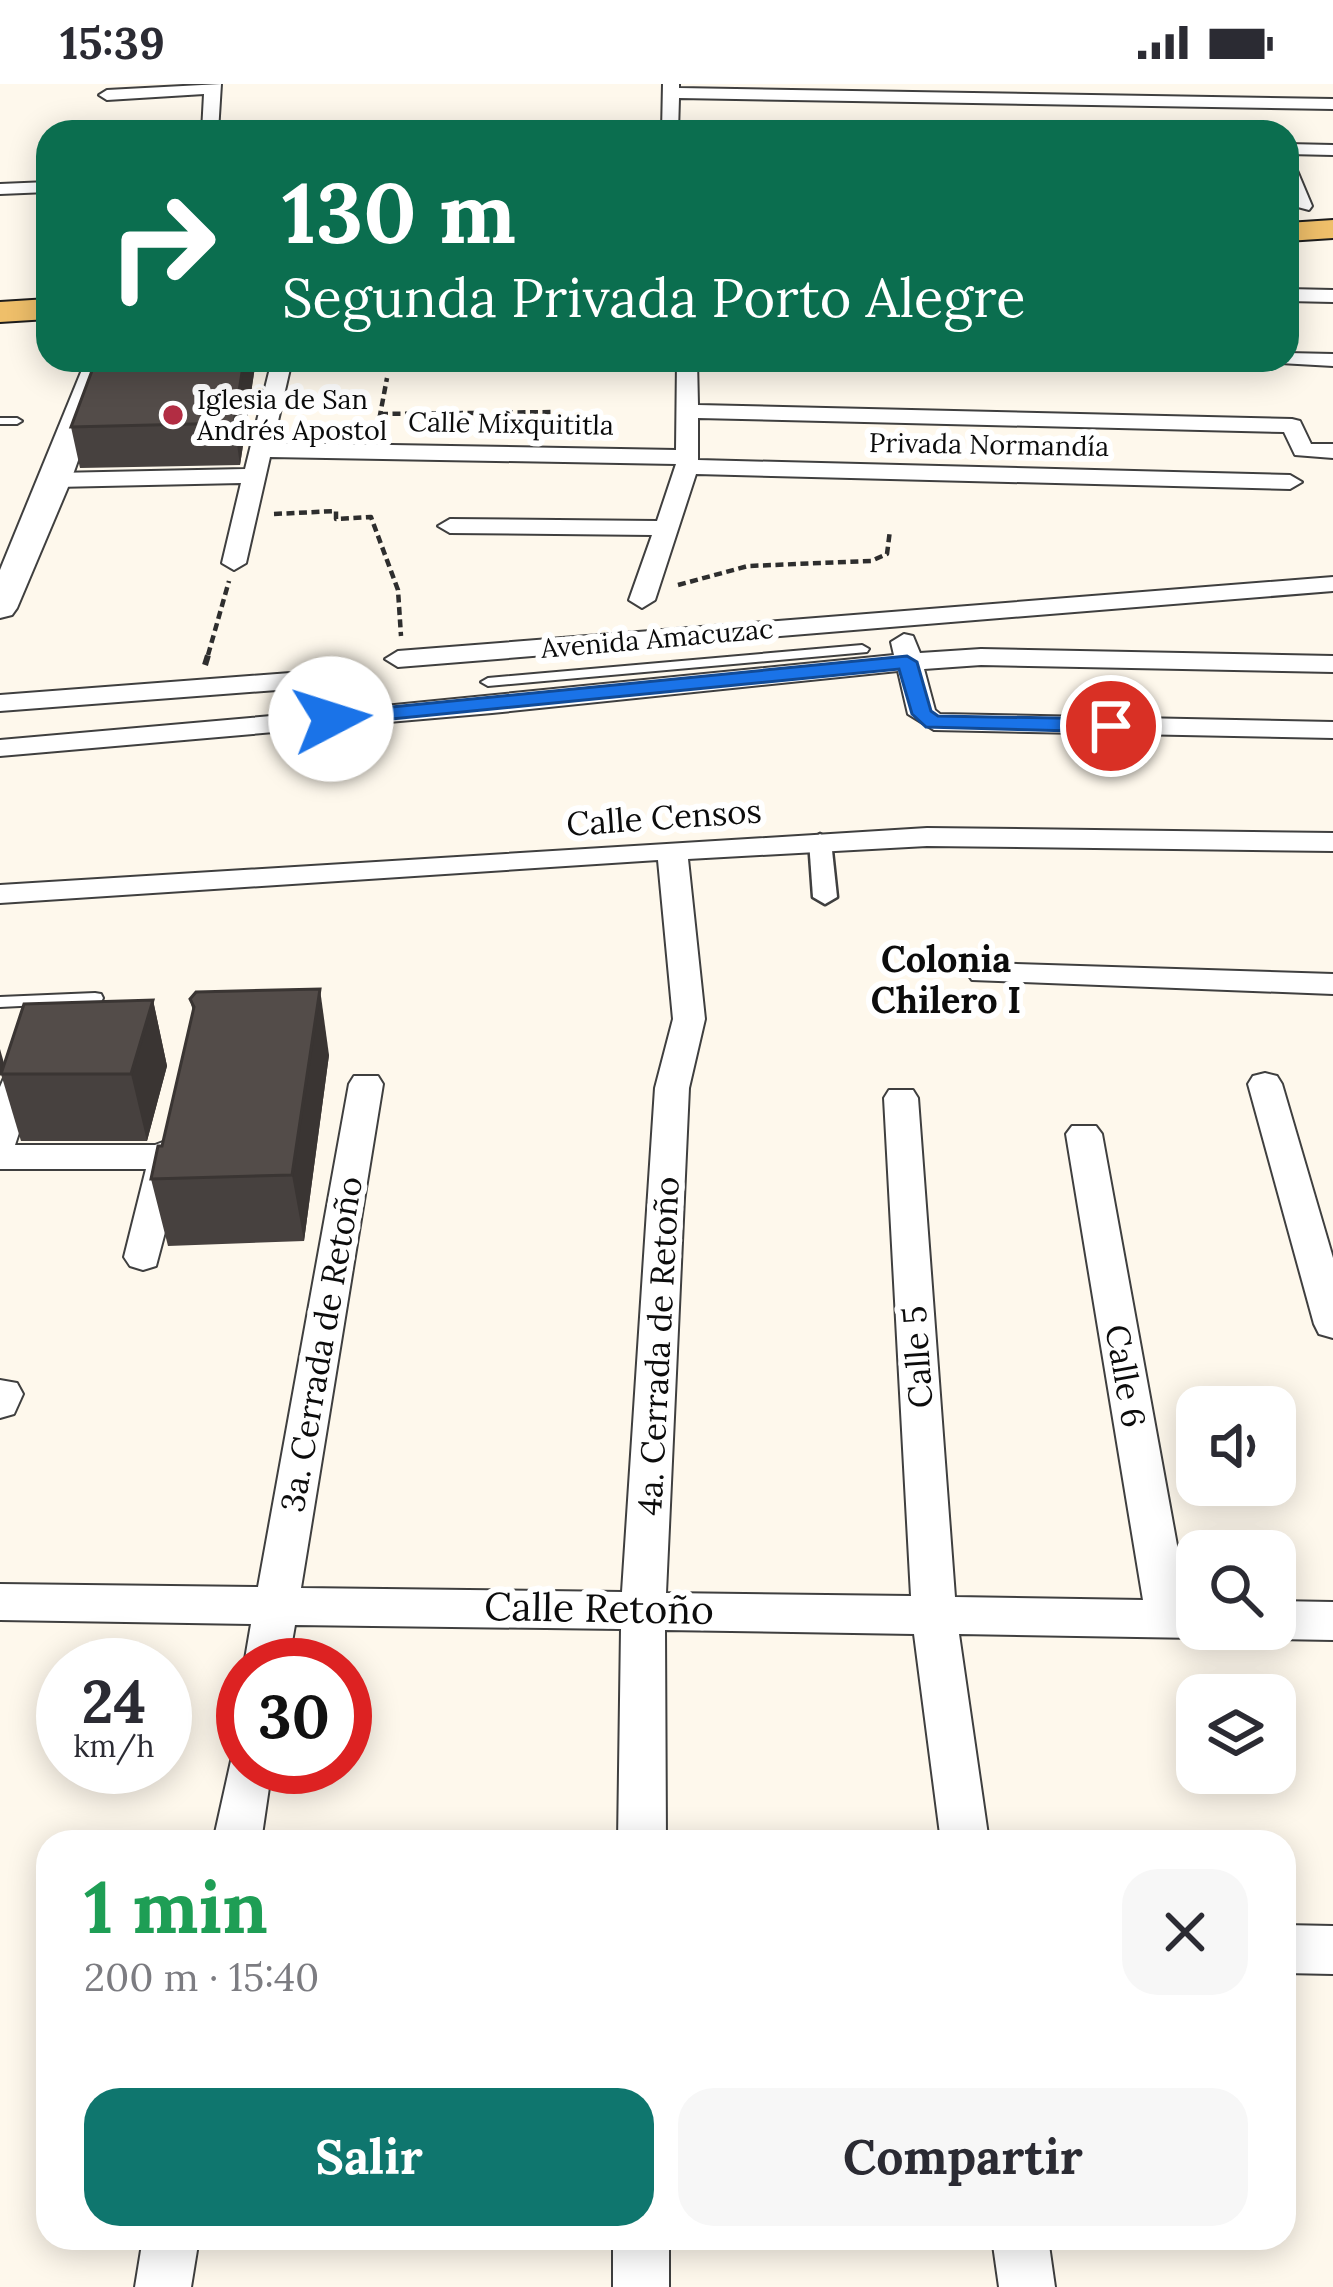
<!DOCTYPE html>
<html lang="es">
<meta charset="utf-8">
<style>
body{margin:0;font-family:Lora,serif;background:#f7f7f7;color:#2b2b33;height:100vh;display:flex;flex-direction:column;font-size:45px;white-space:nowrap}
*{box-sizing:border-box;margin:0}
p{font-size:39px;color:#7c7c81}
.icon{flex:none;width:66px;height:66px;fill:none;stroke:currentColor;stroke-width:2;stroke-linecap:round;stroke-linejoin:round}
.map{position:relative;flex:1;overflow:hidden}
.sheet{position:absolute;left:36px;top:1746px;width:1260px;height:420px;display:flex;flex-direction:column;background:#fff;border-radius:36px;box-shadow:0 6px 30px #0003}
.sheet>*{flex:none}
.top-card{position:absolute;left:36px;top:36px;width:1263px;height:252px;border-radius:36px;box-shadow:0 6px 30px #0003;background:#0b6e4f;color:#fff;overflow:hidden}
.buttons{position:absolute;left:1176px;top:1302px;display:grid;gap:24px}
.buttons a{display:grid;place-items:center;width:120px;height:120px;border-radius:24px;background:#fff;box-shadow:0 6px 30px #0003;font-size:60px}
.speed{position:absolute;left:36px;top:1554px;display:flex;gap:24px;font-size:60px;font-weight:700;text-align:center}
.speed>*{display:grid;place-content:center;width:156px;height:156px;border-radius:50%;background:#fff;box-shadow:0 6px 30px #0003;line-height:1}
.speed small{font-size:30px;font-weight:400}
.speed .limit{border:18px solid #d22;background:#fff;color:#111}
.pin{position:absolute;display:grid;place-items:center;width:102px;height:102px;color:#fff;margin:-51px;border:6px solid #fff;border-radius:50%;box-shadow:0 3px 12px #0007}
.me{position:absolute;width:132px;margin:-66px;rotate:85deg;stroke-linejoin:round;filter:drop-shadow(0 0 9px #0008)}
.turn{display:flex;align-items:center;gap:42px;height:252px;padding:0 48px;font-size:54px}
.turn .icon{width:156px;height:156px;stroke-width:2.5}
.turn b{display:block;font-size:84px;line-height:102px}
.round{display:grid;place-items:center;flex:none;width:126px;height:126px;border-radius:36px;background:#f7f7f7}
.overview{display:flex;align-items:center;justify-content:space-between;height:204px;padding:0 48px}
h1{font-size:72px;font-weight:700;line-height:90px;color:#1e9e55}
.button{display:flex;gap:24px;margin-top:auto;padding:24px 48px}
.button a{flex:1;height:138px;border-radius:36px;background:#0f766e;color:#fff;font-size:48px;font-weight:700;line-height:138px;text-align:center}
.button a+a{background:#f7f7f7;color:#2b2b33}
.status{display:flex;justify-content:space-between;align-items:center;height:84px;padding:0 60px;background:#fff;direction:ltr}
.status svg{height:33px;fill:currentColor}
.map>svg:first-child{display:block}
</style>
<div class="status"><b>15:39</b><svg viewBox="0 0 49 12"><path d="M0 12V9h3v3zM5 12V6h3v6zM10 12V3h3v9zM15 12V0h3v12zM26 1h20v11H26zM47 4h2v5h-2z"/></svg></div>
<div class="map">
<svg width="1333" height="2203" viewBox="0 0 1333 2203">
<rect width="100%" height="100%" fill="#fef8ec"/>
<g fill="none" stroke-linecap="round" stroke-linejoin="round">
<!-- service casing -->
<g stroke="#3f3f3f" stroke-width="4">
<g id="service">
<path d="M0,334H17L22,337L17,340H0Z"/>
<path d="M862,561L869,565L867,568L488,602L481,598L488,594Z"/>
<path d="M95,909L101,910L103,914L101,918L0,923V913Z"/>
</g>
</g>
<!-- pedestrian casing -->
<g stroke="#3f3f3f" stroke-width="5">
<path id="pedestrian" d="M820,750L831,757L837,813L825,820L813,813L809,757Z"/>
</g>
<!-- minor casing -->
<g stroke="#3f3f3f" stroke-width="4">
<g id="minor">
<path d="M221,0L218,48H202L204,10L107,16L99,11L107,6Z"/>
<path d="M663,0H679V4L1333,15V25L679,14L678,48H662Z"/>
<path d="M1287,60L1333,61V71L1287,70Z"/>
<path d="M1287,79L1296,84L1312,122L1309,126L1294,122L1287,105Z"/>
<path d="M48,98V108L0,110V100Z"/>
<path d="M1287,205L1333,206V218L1287,217Z"/>
<path d="M1287,269L1333,270V282L1280,279L1277,276H1287Z"/>
<path d="M272,276H292L273,359L676,366L677,276H697L698,321L1292,335L1300,337L1311,360H1333V374L1295,371L1284,348L698,334V376L1290,391L1302,398L1290,405L696,390L655,516L642,524L629,516L652,451L450,449L438,442L450,435L657,437L676,380L270,373L246,479L234,486L222,479L241,399L56,403L44,396L56,389L245,385Z"/>
<path d="M1333,493V507L398,583L385,575L398,567Z"/>
<path d="M904,550L913,552L920,569L981,565L1333,572V588L981,581L924,585L935,626L940,630L1333,638V654L934,646L908,630L898,587L492,629L0,672V656L317,628V603L0,627V611L330,586L343,594L344,626L894,571L891,558Z"/>
<path d="M927,744L1333,749V767L927,762L688,775L705,935L689,1004L666,1509L911,1512L884,1014L889,1006H913L918,1014L955,1513L1143,1516L1066,1050L1072,1042H1096L1102,1050L1187,1516H1197V1545H1214L1197,1554L959,1550L989,1758H941L914,1550L665,1546L666,1758H618L621,1545L295,1541L288,1581H244L251,1540L0,1536V1500L258,1503L349,1000L354,992H378L383,1000L301,1504L622,1508L655,1004L673,935L658,776L0,819V801Z"/>
<path d="M983,879L1333,890V910L972,896L967,889Z"/>
<path d="M22,977L34,980L39,988L15,1061H155L168,1056L181,1059L185,1073L156,1182L143,1186L130,1182L124,1173L146,1085H0V1003L10,980Z"/>
<path d="M1265,989L1277,992L1282,1000L1333,1174V1254L1319,1250L1314,1240L1248,1000L1253,992Z"/>
<path d="M0,1296L17,1299L23,1310L14,1330L0,1334Z"/>
<path d="M1275,1517L1333,1518V1556L1275,1555L1259,1549L1257,1545H1275Z"/>
<path d="M243,1664V1683H272L261,1758H213L233,1668Z"/>
<path d="M1284,1841L1333,1842V1890L1284,1889Z"/>
<path d="M143,2154H199L191,2203H135Z"/>
<rect x="613" y="2154" width="56" height="49"/>
<path d="M992,2154H1048L1055,2203H999Z"/>
</g>
</g>
<!-- tertiary casing -->
<g stroke="#3f3f3f" stroke-width="4">
<path id="tertiary" d="M86,276H114L71,396L17,524L12,531L0,534V486Z"/>
</g>
<!-- primary casing -->
<g stroke="#1d1d1d" stroke-width="4">
<g id="primary">
<path d="M1333,136V154L1287,157V139Z"/>
<path d="M48,215V235L0,238V218Z"/>
</g>
</g>
<!-- path-far1 -->
<g stroke="#2e2e2e" stroke-width="4.5" stroke-dasharray="8 4.5" stroke-linecap="butt">
<path d="M446,276H460"/>
<path d="M380,330L554,328"/>
<path d="M377,347L387,294"/>
<path d="M274,430L336,427V435L371,433L398,506L401,552"/>
<path d="M678,501L748,482L871,477L887,470L890,446"/>
<path d="M208,571L229,497"/>
</g>
<!-- path -->
<path stroke="#2e2e2e" stroke-width="6" stroke-dasharray="10 4.5" stroke-linecap="butt" d="M205,581L209,568"/>
<!-- service -->
<use href="#service" fill="#fff" fill-rule="evenodd"/>
<!-- pedestrian -->
<use href="#pedestrian" fill="#fff" fill-rule="evenodd"/>
<!-- minor -->
<use href="#minor" fill="#fff" fill-rule="evenodd"/>
<!-- tertiary -->
<use href="#tertiary" fill="#fff" fill-rule="evenodd"/>
<!-- primary -->
<use href="#primary" fill="#efbf6a" fill-rule="evenodd"/>
</g>
<!-- wall -->
<g fill="#47413f">
<path d="M256,276L240,381L80,384L71,343Z"/>
<path d="M190,915L329,971L304,1157L168,1162L151,1095L162,1062L193,928Z"/>
<path d="M153,916L167,982L147,1057H21L1,990Z"/>
</g>
<!-- shaded-wall -->
<g fill="#3a3533">
<path d="M244,276H256L240,381L234,339Z"/>
<path d="M320,905L329,971L304,1157L292,1091Z"/>
<path d="M153,916L167,982L147,1057L131,990Z"/>
<path d="M0,965L4,979L0,991Z"/>
</g>
<!-- building -->
<g fill="#534c49" stroke="#3a3533" stroke-width="3">
<path d="M96,276H244L234,339L71,343Z"/>
<path d="M320,905L292,1091L151,1095L158,1062H162L194,923L190,915L196,908Z"/>
<path d="M153,916L131,990H1L24,920Z"/>
</g>
<!-- route -->
<path fill="#1a73e8" stroke="#114b97" stroke-width="3" d="M907,572L917,578L931,627L938,632L1111,635L1122,642L1111,648L926,643L912,630L899,585L331,641L321,635L331,629Z"/>
<!-- markers -->
<circle fill="#b22d43" stroke="#fff" stroke-width="4.5" cx="173" cy="331" r="12"/>
<g text-anchor="middle" dominant-baseline="central" stroke-width="12" stroke-linejoin="round" paint-order="stroke">
<!-- far-poi labels -->
<g font-size="27" fill="#0c0c0c" stroke="#fff" text-anchor="start">
<text x="197" y="315">Iglesia de San<tspan x="197" dy="31">Andrés Apostol</tspan></text>
</g>
<!-- far-street labels -->
<g font-size="27" fill="#0c0c0c" stroke="#fff">
<text transform="translate(511 339) rotate(1)">Calle Mixquititla</text>
<text transform="translate(989 360) rotate(1)">Privada Normandía</text>
<text transform="translate(657 554) rotate(-5)">Avenida Amacuzac</text>
</g>
<!-- street labels -->
<g font-size="33" fill="#0c0c0c" stroke="#fff">
<text transform="translate(664 733) rotate(-4)">Calle Censos</text>
<text transform="translate(321 1260) rotate(-80)">3a. Cerrada de Retoño</text>
<text transform="translate(658 1262) rotate(-87)">4a. Cerrada de Retoño</text>
<text transform="translate(917 1273) rotate(-94)">Calle 5</text>
<text transform="translate(1126 1292) rotate(80)">Calle 6</text>
</g>
<!-- neighbourhood labels -->
<g font-size="36" font-weight="bold" fill="#0c0c0c" stroke="#fff">
<text x="946" y="875">Colonia<tspan x="946" dy="41">Chilero I</tspan></text>
</g>
<!-- near-street labels -->
<g font-size="39" fill="#0c0c0c" stroke="#fff">
<text transform="translate(599 1524) rotate(1)">Calle Retoño</text>
</g>
</g>
</svg>
<div class="buttons">
<a><svg class="icon" aria-label="sound" viewBox="0 0 24 24"><path d="M4 9h4l5-4v14l-5-4H4zM17 9q2 3 0 6"/></svg></a>
<a><svg class="icon" aria-label="search" viewBox="0 0 24 24"><circle cx="10" cy="10" r="6"/><path d="M15 15l6 6"/></svg></a>
<a><svg class="icon" aria-label="layers" viewBox="0 0 24 24"><path d="M12 4l9 5-9 5-9-5zM3 14l9 5 9-5"/></svg></a>
</div>
<div class="speed"><div>24<small>km/h</small></div><div class="limit">30</div></div>
<div class="pin" style="left:1111px;top:642px;background:#d93025"><svg class="icon" aria-label="arrive" viewBox="0 0 24 24"><path d="M6 21V4h12l-3 4 3 4H6"/></svg></div>
<svg class="me" style="left:331px;top:635px" viewBox="-20 -20 40 40"><circle r="19" fill="#fff"/><path d="M0-13L10 11 0 6-10 11z" fill="#1a73e8"/></svg>
<div class="top-card">
<div class="turn"><svg class="icon" aria-label="right" viewBox="0 0 24 24"><path d="M7 20v-9h11M14 6l5 5-5 5"/></svg><div><b>130 m</b>Segunda Privada Porto Alegre</div></div>
</div>
<section class="sheet">
<div class="overview"><div><h1>1 min</h1><p>200 m · 15:40</p></div><a class="round"><svg class="icon" aria-label="close" viewBox="0 0 24 24"><path d="M6 6l12 12M18 6L6 18"/></svg></a></div>
<div class="button"><a>Salir</a><a>Compartir</a></div>
</section>
</div>
